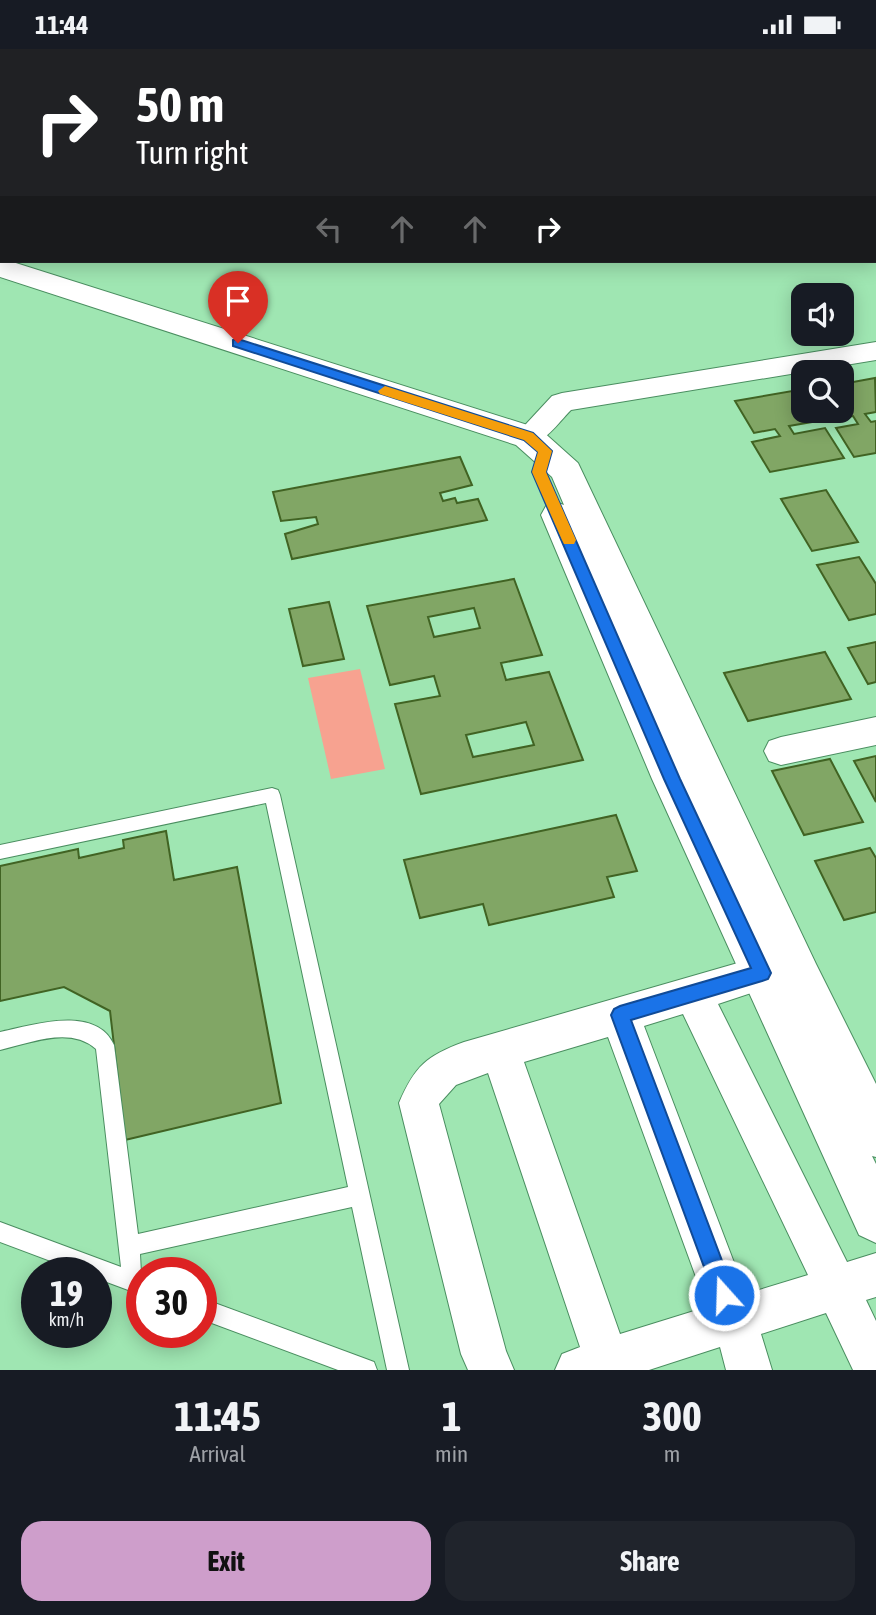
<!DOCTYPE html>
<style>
body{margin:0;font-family:"Asap Condensed",sans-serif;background:#20242c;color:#f1f3f6;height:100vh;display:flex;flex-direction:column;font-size:26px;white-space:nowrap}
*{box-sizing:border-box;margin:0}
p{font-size:23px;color:#9ea1a6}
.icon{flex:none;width:38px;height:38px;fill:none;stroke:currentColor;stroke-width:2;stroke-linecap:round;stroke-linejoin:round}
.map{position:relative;height:1321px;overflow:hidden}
.details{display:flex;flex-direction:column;background:#171b24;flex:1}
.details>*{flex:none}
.top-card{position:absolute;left:0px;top:0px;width:877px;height:214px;box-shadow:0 4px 18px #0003;background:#202124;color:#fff;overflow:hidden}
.buttons{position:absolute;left:791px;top:234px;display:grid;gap:14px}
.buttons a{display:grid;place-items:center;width:63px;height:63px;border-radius:14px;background:#171b24;box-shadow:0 4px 18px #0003;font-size:35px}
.speed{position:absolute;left:21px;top:1208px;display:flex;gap:14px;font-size:35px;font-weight:700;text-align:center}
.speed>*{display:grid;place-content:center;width:91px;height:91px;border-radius:50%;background:#171b24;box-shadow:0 4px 18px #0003;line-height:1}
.speed small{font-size:18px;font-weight:400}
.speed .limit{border:10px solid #d22;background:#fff;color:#111}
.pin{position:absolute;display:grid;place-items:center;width:60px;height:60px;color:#fff;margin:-72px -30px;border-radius:50% 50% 50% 0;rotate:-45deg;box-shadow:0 0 7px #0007}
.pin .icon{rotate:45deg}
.me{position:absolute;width:77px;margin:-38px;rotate:340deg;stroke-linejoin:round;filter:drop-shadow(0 0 5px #0008)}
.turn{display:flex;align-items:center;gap:24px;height:147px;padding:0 21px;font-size:32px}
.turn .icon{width:91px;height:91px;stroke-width:2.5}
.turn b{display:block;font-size:49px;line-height:60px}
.lanes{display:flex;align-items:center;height:66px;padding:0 21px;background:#0003;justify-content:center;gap:35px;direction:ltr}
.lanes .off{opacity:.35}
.eta{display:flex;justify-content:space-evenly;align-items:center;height:119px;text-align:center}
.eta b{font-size:42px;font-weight:700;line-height:49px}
.primary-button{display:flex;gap:14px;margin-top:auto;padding:14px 21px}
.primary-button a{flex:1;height:80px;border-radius:21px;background:#ce9ecb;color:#111;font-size:28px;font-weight:700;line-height:80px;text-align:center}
.primary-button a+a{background:#20242c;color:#f1f3f6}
.status{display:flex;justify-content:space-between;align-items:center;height:49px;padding:0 35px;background:#171b24;direction:ltr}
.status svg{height:19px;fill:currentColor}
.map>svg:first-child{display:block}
</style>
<div class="status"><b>11:44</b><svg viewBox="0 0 49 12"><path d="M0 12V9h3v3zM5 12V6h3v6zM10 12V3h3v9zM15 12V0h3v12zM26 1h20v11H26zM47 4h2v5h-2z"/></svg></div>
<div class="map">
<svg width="876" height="1321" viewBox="0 0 876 1321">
<rect width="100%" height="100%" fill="#9fe6b2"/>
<!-- green -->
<path fill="#f7a290" d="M360,620L385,720L331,730L308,629Z"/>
<!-- building -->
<g fill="#81a665" stroke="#416323" stroke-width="2" fill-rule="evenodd">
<path d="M875,329L876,363L865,365L871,373L876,372V404L854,408L836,379L858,375L853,367L831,371L825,362H842V335Z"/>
<path d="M798,341L803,348V362H812L818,372L789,377L794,385L825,379L844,409L770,423L752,393L780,387L775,380L754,384L735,352Z"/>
<path d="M460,408L472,436L440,444L443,452L455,449L457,454L478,450L487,471L292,510L285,485L318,475L316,468L281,472L273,443Z"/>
<path d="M826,441L858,493L812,502L781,450Z"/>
<path d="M859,508L876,535V565L849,571L817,516Z"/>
<path d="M514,530L542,606L501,614L506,631L549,623L583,711L421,745L395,655L440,647L434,627L390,636L367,557ZM474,559L480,579L434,588L428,568ZM526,673L534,696L473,708L466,686Z"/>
<path d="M329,553L344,610L303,617L289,560Z"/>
<path d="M876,593V633L868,635L848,599Z"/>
<path d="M825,603L851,650L748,672L724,624Z"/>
<path d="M876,707V753L854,712Z"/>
<path d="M830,710L863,773L804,786L772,722Z"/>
<path d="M616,766L637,822L607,828L614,848L489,876L483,855L420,869L404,811Z"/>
<path d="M166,782L174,831L237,818L281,1054L125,1091L110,962L64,938L0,952V817L78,800L79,809L124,799L123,791Z"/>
<path d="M870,799L876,809V863L844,871L815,812Z"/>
</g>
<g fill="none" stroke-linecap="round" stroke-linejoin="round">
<!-- lane casing -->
<g stroke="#4a8e60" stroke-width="2">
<g id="lane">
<path d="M272,739L278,741L280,746L409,1321H387L352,1158L140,1205L142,1244L139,1245L96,1229V1223H80L0,1193V1173L121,1218L96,1000C70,977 31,994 0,1001V983C32,976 96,955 114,996L138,1185L348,1138L266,754L0,810V796Z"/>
<path d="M201,1249L366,1310L374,1313L377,1321H338L201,1270Z"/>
</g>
</g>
<!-- street casing -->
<g stroke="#4a8e60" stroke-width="2">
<g id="street">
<path d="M876,293V311L571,361C556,376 541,401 518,395L514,388L552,347L562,344Z"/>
<path d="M876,668V696L781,716L769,712L764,702L769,692L781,688Z"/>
<path d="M762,907L775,912L781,924L775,936L718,955L847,1213L876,1204V1248L866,1251L876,1272V1321H853L826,1264L761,1285L772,1321H726L720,1298L649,1321H555L562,1305L580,1298L488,1024L456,1036L439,1055L506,1302L514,1321H468L461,1305L399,1054C415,1017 426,1007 464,993ZM683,965L808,1226L746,1245L644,977ZM608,988L707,1258L620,1285L524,1013Z"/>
</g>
</g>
<!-- secondary casing -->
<g stroke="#4a8e60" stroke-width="2">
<g id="secondary">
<path d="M58,0H84L57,2Z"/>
<path d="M2,50V66L0,67V51Z"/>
<path d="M0,209L540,380L578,414L816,915L876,1035V1108L872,1107L876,1115V1194L859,1186L652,730L541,466L546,457L558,454L564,456L552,428L516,396L0,228Z"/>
</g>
</g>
<!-- lane -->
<use href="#lane" fill="#fff" fill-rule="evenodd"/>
<!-- street -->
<use href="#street" fill="#fff" fill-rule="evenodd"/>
<!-- secondary -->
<use href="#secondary" fill="#fff" fill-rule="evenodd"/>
</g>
<!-- route -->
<path fill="#1a73e8" stroke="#114b97" stroke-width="2" d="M238,290L533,384L552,402L546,423L680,730L771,924L768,930L762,932L631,971L735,1246L732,1253L724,1256L717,1253L611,966L614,960L620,957L751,919L664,730L532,423L538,403L524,391L233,297V291Z"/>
<!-- slow -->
<path fill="#f59e0b" d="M385,337L533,384L552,402L546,423L576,491L574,495H564L562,491L532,423L538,403L524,391L380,345L378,342Z"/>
</svg>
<div class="buttons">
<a><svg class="icon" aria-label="sound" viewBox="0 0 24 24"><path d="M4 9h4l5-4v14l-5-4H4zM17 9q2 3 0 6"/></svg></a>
<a><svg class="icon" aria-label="search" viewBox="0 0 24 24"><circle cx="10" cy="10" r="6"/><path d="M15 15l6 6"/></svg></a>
</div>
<div class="speed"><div>19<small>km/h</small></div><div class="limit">30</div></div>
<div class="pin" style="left:238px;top:294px;background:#d93025"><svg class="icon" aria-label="arrive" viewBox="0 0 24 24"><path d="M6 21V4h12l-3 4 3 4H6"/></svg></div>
<svg class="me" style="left:724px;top:1246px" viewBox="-20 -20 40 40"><circle r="17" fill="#1a73e8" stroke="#fff" stroke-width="3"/><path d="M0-11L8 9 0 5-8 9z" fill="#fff"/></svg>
<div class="top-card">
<div class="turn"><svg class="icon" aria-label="right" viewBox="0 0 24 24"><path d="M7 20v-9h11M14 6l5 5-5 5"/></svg><div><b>50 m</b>Turn right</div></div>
<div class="lanes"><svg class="icon off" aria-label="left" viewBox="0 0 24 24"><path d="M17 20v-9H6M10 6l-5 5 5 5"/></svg><svg class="icon off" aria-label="ahead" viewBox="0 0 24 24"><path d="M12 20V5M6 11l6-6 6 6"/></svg><svg class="icon off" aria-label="ahead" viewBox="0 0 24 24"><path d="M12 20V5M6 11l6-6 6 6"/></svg><svg class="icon" aria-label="right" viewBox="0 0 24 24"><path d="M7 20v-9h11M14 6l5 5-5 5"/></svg></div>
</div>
</div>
<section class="details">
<div class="eta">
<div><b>11:45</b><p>Arrival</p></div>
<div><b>1</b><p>min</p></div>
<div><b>300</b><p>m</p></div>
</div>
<div class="primary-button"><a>Exit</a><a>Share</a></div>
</section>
